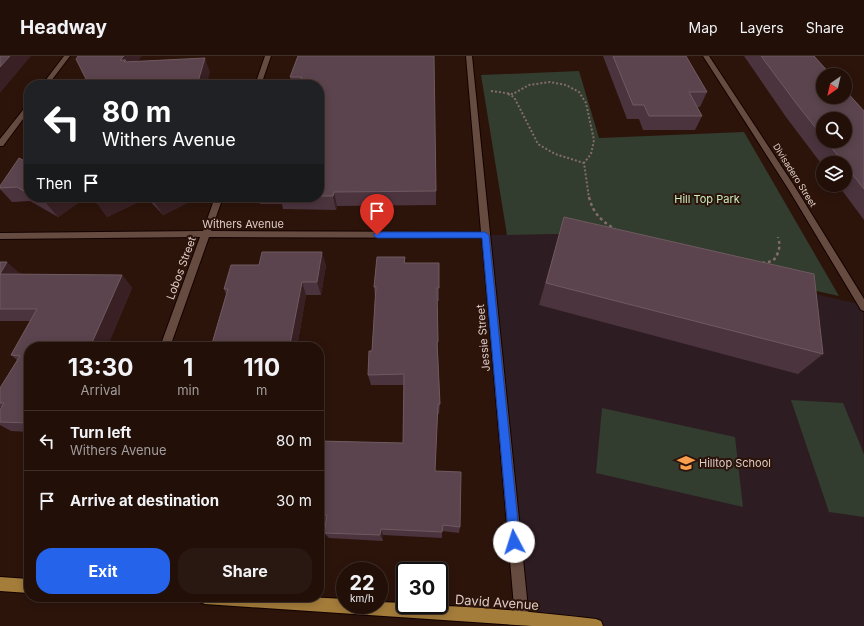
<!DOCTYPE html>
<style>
body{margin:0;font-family:Inter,sans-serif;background:#291812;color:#f1f3f6;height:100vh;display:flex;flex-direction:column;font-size:15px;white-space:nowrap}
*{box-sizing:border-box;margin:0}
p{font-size:13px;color:#a29c9c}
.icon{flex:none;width:22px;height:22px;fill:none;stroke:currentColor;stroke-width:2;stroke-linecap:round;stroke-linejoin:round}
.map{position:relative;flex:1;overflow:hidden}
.panel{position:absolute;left:24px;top:286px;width:300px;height:260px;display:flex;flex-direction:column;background:#210f08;border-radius:16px;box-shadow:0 2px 10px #0003,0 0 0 1px #3e2f29}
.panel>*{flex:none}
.top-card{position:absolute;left:24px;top:24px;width:300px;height:122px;border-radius:16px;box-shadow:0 2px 10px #0003,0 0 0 1px #3e2f29;background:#202124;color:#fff;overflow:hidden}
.needle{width:26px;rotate:214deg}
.fabs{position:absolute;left:816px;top:12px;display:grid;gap:8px}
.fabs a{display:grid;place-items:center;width:36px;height:36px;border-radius:50%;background:#210f08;box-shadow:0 2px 10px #0003,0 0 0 1px #3e2f29;font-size:20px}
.speed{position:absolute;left:336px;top:506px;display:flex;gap:8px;font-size:20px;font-weight:700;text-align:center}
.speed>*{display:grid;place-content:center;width:52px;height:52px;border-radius:50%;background:#210f08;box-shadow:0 2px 10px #0003,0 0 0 1px #3e2f29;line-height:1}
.speed small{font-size:10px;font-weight:400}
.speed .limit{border:2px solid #111;border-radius:6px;background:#fff;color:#111}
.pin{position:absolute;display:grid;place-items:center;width:34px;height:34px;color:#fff;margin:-41px -17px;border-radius:50% 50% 50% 0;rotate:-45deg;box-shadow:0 0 4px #0007}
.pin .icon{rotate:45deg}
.me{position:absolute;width:44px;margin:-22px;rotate:355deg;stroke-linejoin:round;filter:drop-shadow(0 0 3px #0008)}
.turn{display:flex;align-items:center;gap:14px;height:84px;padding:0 12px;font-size:18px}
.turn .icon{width:52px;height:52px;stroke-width:2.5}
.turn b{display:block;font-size:28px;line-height:34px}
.then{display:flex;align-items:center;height:38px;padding:0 12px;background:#0003;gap:8px;font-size:15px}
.eta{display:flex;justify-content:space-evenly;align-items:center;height:68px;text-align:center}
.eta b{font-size:24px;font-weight:700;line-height:28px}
.action{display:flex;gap:8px;margin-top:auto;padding:8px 12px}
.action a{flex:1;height:46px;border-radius:16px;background:#2563eb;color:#fff;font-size:16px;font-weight:700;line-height:46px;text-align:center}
.action a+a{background:#291812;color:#f1f3f6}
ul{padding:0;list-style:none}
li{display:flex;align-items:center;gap:12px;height:60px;padding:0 12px;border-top:1px solid #3e2f29}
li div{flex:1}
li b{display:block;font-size:15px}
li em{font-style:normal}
header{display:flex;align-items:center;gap:24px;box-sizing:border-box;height:56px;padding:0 20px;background:#210f08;border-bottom:1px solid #3e2f29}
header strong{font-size:19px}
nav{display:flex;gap:22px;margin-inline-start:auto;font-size:14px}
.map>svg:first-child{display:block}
</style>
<header>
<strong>Headway</strong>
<nav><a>Map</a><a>Layers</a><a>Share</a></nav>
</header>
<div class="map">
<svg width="864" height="570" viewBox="0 0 864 570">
<rect width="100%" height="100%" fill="#2c140b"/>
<!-- education -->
<path fill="#2e1c23" d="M557,178L863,249L864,570H596L522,562L485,179Z"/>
<!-- green -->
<g fill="#323c2f">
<path d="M579,15L599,82L744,76L839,240L557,178L507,179L481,19Z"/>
<path d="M791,344L843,347L864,398V461L829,456Z"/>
<path d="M602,352L735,381L743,451L596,417Z"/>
</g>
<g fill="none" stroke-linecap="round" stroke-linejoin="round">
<!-- minor casing -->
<g stroke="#130200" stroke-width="2">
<g id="minor">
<path d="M64,0H70L48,29H42Z"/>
<path d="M265,0H271L261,29H255Z"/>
<path d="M466,0H472L529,562L527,567L522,569L517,567L515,562L482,182L209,181L170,291H160L200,181L0,183V177L203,175L215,141H223L211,175L481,176Z"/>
<path d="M703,0H709L795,131L864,243V255L861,254L789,134Z"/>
<path d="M29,48V55L3,90H0V83L27,49Z"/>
</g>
</g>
<!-- major casing -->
<g stroke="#130200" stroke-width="2">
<g id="major">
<path d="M0,521L29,523V537L0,535Z"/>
<path d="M198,541H307L345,543V549H379V546L405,547V549C469,549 533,556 596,563L601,565L603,570H532L205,548L200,546Z"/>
</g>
</g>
<!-- path-far1 -->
<g stroke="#836e67" stroke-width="2" stroke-dasharray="2 2" stroke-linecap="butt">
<path d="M491,35L513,38L529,29L550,26L566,29L579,36L586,47L594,84L591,98L584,107L589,142"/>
<path d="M508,38L514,41L538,88L555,98L584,107"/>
</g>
<!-- path -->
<g stroke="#836e67" stroke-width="2.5" stroke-dasharray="3 3" stroke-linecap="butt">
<path d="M589,141C593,157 601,165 615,173"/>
<path d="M762,207L773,205C779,197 781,191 778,181"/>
</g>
<!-- minor -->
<use href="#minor" fill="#664b40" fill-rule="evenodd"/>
<!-- major -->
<use href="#major" fill="#a57d3b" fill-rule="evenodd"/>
</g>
<!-- wall -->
<g fill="#4b343e" fill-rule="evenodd">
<path d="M298,0L436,135V149L337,150L336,154L283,153L282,148H260L257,141H319V29H292L290,21Z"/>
<path d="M603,0H686L707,36L700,51H697L702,60L695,74H643L639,63H627Z"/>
<path d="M744,0H814L864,55V164L838,129H845V107H823V110L786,61ZM823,63L845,85H823Z"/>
<path d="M29,107V141H83L84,143L58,161L30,145L12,146L0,133V130Z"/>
<path d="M100,141H187L189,146L163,159L147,142L107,161L97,147Z"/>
<path d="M564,161L823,298L798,318L539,249Z"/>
<path d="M405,201V207L439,232V245H437L438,286V297L440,348L439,358H437L435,415L460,471L459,477L442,475V482L383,479V485L329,482L324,477L326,465H319V385L403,387L404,329H371L368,319L372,295L375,241L374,231Z"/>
<path d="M0,206L21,218L122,219L132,232L107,291H29V376L11,375L0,369V354L1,352L0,351V332L17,304L11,299L30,265H0Z"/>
<path d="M326,209L321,239H306L297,291H211L226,238L224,233Z"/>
</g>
<!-- shaded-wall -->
<g fill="#382024">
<path d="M10,0H31L0,37V11Z"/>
<path d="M124,0H142L131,14L120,4Z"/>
<path d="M205,2L210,16L207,29H197Z"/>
<path d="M334,136L337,150L336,154L333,140Z"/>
<path d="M55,141H83L84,143L58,161L46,147Z"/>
<path d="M111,141H146L147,142L107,161L97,147Z"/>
<path d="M164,141H187L189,146L163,159L154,146Z"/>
<path d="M322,196L326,209L321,239L317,226Z"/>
<path d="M7,206L22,219L0,218Z"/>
<path d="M122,219L132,232L107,291H90Z"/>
<path d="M302,226L306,239L297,291H291L290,288Z"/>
<path d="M381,473L383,479V485L380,479Z"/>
</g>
<!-- building -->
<g fill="#5b444d" stroke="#6f5a60">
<path d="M0,0H10L0,11Z"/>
<path d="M78,0H124L120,4H126L124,6L205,2L197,29H89L76,3Z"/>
<path d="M298,0H434L436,135L334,136L333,140H319V29H297L302,21H290Z"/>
<path d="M613,0H686L707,36H689L702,60H649L644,49H633Z"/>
<path d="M761,0H814L831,19H823V41H845V34L864,55V133L845,109V107H844L826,85H845V63H823V81L796,47Z"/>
<path d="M19,102L29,107V138L17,131L0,132V130Z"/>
<path d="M36,141H55L46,147Z"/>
<path d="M100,141H111L97,147Z"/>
<path d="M150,141H164L154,146Z"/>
<path d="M564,161L814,218L823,298L546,227Z"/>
<path d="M262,196H322L317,226H302L290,288H279V291H211L228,233H224L231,209H259Z"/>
<path d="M377,201H405L404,207H439V232H437L438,286H437L440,348H438L435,415L461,416L460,471L443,469L442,476L381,473L380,479L324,477L327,459H319V385L403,387L404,318L368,319L369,295H372L376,231H374Z"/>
<path d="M0,206H7L0,218Z"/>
<path d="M0,218L122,219L90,291H29V367L0,366V354L4,347H0V332L20,300L11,299L37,253H0Z"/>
</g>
<!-- route -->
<path fill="#2563eb" stroke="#184099" d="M377,176H485L489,179L520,486L519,490L514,491L510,490L509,486L482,182H377L373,179Z"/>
<!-- icons -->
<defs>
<g id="school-bare" transform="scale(1.38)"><path d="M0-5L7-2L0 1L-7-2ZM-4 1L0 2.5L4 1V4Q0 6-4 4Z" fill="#f99f4d" stroke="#2c140b" stroke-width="2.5" paint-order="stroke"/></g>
</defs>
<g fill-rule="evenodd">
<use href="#school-bare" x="686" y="407"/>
</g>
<g text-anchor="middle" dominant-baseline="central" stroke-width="4" stroke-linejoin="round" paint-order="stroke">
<!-- far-street labels -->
<g font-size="9" fill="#decdc7" stroke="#2c140b">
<text transform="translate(795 119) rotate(58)">Divisadero Street</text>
</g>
<!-- park labels -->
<g font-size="11" fill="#caefc2" stroke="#2c140b">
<text x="707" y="143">Hill Top Park</text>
</g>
<!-- street labels -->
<g font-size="11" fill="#decdc7" stroke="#2c140b">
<text x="243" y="168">Withers Avenue</text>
<text transform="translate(181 212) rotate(-70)">Lobos Street</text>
<text transform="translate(483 282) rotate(-95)">Jessie Street</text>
</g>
<!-- poi labels -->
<g font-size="11" fill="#decdc7" stroke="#2c140b" text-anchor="start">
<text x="699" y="407">Hilltop School</text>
</g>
<!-- near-street labels -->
<g font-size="13" fill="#decdc7" stroke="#2c140b">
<text transform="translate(497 546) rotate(4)">David Avenue</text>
</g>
</g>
</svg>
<div class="fabs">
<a><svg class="needle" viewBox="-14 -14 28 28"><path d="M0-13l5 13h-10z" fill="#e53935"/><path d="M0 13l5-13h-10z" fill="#a29c9c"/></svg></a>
<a><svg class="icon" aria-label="search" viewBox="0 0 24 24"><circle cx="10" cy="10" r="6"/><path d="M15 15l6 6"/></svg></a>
<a><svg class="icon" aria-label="layers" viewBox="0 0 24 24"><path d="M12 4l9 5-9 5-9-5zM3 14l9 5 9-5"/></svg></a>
</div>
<div class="speed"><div>22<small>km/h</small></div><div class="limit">30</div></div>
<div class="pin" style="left:377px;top:179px;background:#d93025"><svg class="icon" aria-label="arrive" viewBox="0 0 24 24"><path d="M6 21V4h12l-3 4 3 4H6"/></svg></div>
<svg class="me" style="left:514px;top:486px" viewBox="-20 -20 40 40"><circle r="19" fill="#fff"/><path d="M0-13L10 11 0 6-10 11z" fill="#2563eb"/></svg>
<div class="top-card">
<div class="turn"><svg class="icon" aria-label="left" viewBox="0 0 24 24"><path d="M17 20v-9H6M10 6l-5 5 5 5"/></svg><div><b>80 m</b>Withers Avenue</div></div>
<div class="then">Then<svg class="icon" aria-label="arrive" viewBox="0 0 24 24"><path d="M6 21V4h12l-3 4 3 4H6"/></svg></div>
</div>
<section class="panel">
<div class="eta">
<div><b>13:30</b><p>Arrival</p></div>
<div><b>1</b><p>min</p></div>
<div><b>110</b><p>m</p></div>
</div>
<ul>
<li><svg class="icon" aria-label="left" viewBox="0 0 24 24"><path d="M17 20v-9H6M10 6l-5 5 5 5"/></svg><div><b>Turn left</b><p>Withers Avenue</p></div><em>80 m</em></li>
<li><svg class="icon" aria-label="arrive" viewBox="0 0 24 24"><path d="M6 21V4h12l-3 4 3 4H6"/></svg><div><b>Arrive at destination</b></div><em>30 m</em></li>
</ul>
<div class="action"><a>Exit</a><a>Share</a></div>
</section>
</div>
